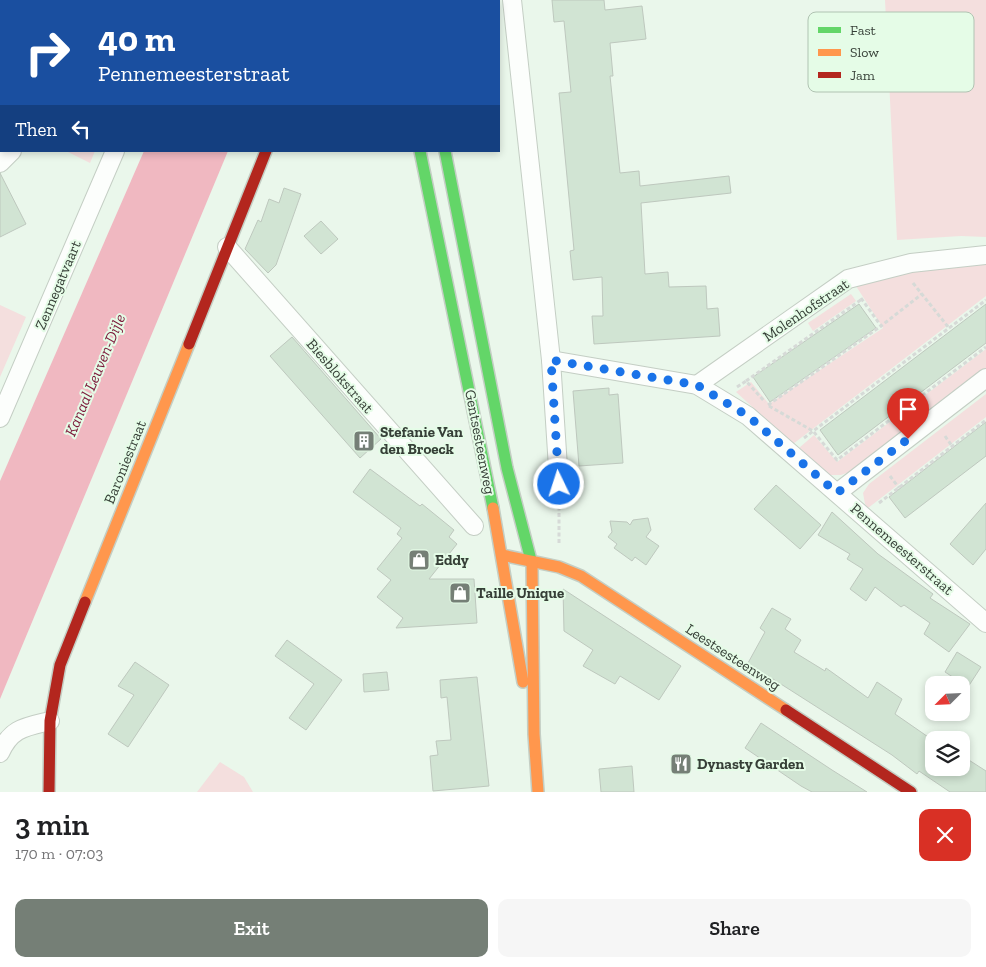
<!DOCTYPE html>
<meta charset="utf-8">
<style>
body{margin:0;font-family:"Zilla Slab",serif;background:#f6f6f6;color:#202124;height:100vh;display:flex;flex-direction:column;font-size:19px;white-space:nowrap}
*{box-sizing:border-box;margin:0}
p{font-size:16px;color:#757577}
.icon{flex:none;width:28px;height:28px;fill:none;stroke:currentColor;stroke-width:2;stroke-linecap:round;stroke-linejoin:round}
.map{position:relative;height:792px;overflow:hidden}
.details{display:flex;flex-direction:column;background:#fff;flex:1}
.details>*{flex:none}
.guide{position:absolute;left:0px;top:0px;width:500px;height:152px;box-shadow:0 2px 8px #0003;background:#1a4fa0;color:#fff;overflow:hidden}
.needle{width:32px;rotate:246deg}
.fabs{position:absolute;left:925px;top:676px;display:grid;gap:10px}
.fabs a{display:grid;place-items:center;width:45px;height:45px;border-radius:10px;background:#fff;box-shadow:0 2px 8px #0003;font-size:25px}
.pin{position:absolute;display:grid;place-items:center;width:42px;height:42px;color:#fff;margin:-51px -21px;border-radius:50% 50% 50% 0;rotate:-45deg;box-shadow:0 0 5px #0007}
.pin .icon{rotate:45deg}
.me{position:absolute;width:55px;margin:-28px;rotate:356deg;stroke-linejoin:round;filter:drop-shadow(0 0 4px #0008)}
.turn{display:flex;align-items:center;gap:18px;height:105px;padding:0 15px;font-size:22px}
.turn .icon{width:65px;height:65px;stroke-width:2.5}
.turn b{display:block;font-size:35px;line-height:42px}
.then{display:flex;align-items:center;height:48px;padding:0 15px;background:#0003;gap:10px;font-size:19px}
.round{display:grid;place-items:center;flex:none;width:52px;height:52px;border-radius:10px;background:#f6f6f6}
.overview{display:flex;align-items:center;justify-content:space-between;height:85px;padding:0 15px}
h1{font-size:30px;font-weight:600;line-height:38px}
.action{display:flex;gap:10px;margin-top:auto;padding:10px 15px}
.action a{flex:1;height:58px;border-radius:10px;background:#757f76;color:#fff;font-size:20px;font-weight:600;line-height:58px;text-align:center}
.action a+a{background:#f6f6f6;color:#202124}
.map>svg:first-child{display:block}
</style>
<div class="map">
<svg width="986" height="792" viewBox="0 0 986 792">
<rect width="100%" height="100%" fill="#eaf7eb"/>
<!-- green -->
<g fill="#f4dfde">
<path d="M885,0H986V237L961,236L897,240Z"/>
<path d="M66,151H95L90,163Z"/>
<path d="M982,265H986V296L793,444L736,392L751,382L769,404L883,328L856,286L907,269Z"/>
<path d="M851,294L856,301L813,331L808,323Z"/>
<path d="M0,305L26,317L0,377Z"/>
<path d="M986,349V368L849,472L841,475H826L799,448L814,435L837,462Z"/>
<path d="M986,394V417L868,508L865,504L863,493L869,484Z"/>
<path d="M220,762L244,777L253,792H197Z"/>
</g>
<!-- water -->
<g fill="#f0b8c1">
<path d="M210,0H291L210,1Z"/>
<path d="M144,151H228L0,699V481Z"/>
</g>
<!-- building -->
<g fill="#d1e4d3" stroke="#bec8be">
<path d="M552,0H604L605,10L642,6L646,39L610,43L613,76H610L620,173L639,171L640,186L729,176L731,193L641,203L645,274L668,272L669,287L706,286L707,309L718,308L720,336L594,344L592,316H603L602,277L573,280L570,251L574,250L559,93L571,92L564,21L554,22Z"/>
<path d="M0,173L26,224L0,237Z"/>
<path d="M284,188L301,194L276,265L268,273L245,249L258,220L261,222L269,199L279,203Z"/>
<path d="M321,221L338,239L321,254L304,236Z"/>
<path d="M859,304L876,328L770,402L753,377Z"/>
<path d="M986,304V343L838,455L820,430Z"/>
<path d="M292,337L381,439L360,458L270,356Z"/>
<path d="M609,388V395L618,394L623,463L579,466L573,391Z"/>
<path d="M986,422V456L905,518L889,497Z"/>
<path d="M370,469L420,506L422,504L454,530L449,537L457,544L429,579H474L477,623L396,628L403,618L377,597L391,580L377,569L402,538L397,534L401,528L353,492Z"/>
<path d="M776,485L821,525L800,549L754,509Z"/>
<path d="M986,503V549L973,565L950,544Z"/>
<path d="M832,512L878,554L933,594L930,598L970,624L949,652L924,634L930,623L904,605L901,607L875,587L866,601L850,589L863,569L847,559L850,554L818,535Z"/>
<path d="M648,518L651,530L646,537L659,546L646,565L635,557L632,561L614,548L617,544L608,537L612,532L610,521L627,522L630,525L633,520Z"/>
<path d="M563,589L681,666L659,700L620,676L615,684L583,666L593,650L564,631Z"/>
<path d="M772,608L791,619L785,629L801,640L794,652L825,671L826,668L868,698L877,682L902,699L895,714L934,741V768H961V755L986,771V792H950L919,771L917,774L892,755L748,663L765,632L760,628Z"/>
<path d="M287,640L342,680L306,730L289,718L314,684L275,656Z"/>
<path d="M957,652L981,667L968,687L945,672Z"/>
<path d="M135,662L169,685L128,747L108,734L134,695L118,686Z"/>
<path d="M387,672L389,690L364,692L363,674Z"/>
<path d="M477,677L489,786L433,791L430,756L438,755L436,741L451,740L447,697L441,698L440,680Z"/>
<path d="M761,723L832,770L867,792H812L801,786L745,748Z"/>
<path d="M632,766L634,792H601L599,769Z"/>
</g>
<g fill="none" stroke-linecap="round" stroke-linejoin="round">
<!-- street casing -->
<g stroke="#c4cec4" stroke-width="20">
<g id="street">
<path d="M153,0L155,1"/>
<path d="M512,0L551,360L559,483"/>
<path d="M115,1V0"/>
<path d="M0,163L12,151"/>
<path d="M227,247L474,526"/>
<path d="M551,360L697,385L748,416L986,623"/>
<path d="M697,385L848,279L911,263L986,255"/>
<path d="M0,418L115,151"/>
<path d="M837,493L986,378"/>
<path d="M0,753C11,728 25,727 50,721"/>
</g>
</g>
<!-- fast casing -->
<g stroke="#c4cec4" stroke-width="14">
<g id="fast">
<path d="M328,1L329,0"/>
<path d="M420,151L493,508"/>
<path d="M445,151L507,468L532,564"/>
</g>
</g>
<!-- slow casing -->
<g stroke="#c4cec4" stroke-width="14">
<g id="slow">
<path d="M413,0V1"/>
<path d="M493,508L523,682"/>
<path d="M502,555L559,567L581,576L786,710"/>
<path d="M532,564L534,734L538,792"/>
<path d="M85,602L189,344"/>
</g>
</g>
<!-- jam casing -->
<g stroke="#c4cec4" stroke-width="14">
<g id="jam">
<path d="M389,0V1"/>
<path d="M189,344L266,151"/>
<path d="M786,710L911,792"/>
<path d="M49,792L50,721L60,665L85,602"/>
</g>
</g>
<!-- path -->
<g stroke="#d6dad7" stroke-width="3" stroke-dasharray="4 2.5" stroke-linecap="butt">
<path d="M913,283L949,328"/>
<path d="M861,298L881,326L922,294"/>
<path d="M746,381L862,299"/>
<path d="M737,387L746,381L765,402"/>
<path d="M768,405L881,326"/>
<path d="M769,406L813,431L837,460L986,347"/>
<path d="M945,436L952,446"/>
<path d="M804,438L986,300"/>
<path d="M890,476L899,488"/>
<path d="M879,503L986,420"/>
<path d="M559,543V502"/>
</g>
<!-- street -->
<use href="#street" stroke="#fcfefc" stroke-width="18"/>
<!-- fast -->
<use href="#fast" stroke="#63d668" stroke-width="11"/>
<!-- slow -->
<use href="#slow" stroke="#ff974d" stroke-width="11"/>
<!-- jam -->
<use href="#jam" stroke="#b3261e" stroke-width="11"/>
</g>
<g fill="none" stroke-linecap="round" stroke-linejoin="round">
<!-- route -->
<path stroke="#1a73e8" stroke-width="9" stroke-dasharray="0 16.2" d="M559,484L551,360L697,385L748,416L837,493L908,439"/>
</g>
<!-- icons -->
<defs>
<g id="building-square" transform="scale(1.125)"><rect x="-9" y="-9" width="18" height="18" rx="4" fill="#757f76" stroke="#e5fce7"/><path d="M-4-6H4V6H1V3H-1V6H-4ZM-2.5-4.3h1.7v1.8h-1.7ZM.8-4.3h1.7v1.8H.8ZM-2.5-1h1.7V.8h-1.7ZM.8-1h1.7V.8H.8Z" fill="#fff"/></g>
<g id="shop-square" transform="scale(1.125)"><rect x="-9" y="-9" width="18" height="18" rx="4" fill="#757f76" stroke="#e5fce7"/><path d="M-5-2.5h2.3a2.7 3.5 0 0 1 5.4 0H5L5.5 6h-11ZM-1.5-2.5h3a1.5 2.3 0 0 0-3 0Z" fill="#fff"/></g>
<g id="restaurant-square" transform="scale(1.125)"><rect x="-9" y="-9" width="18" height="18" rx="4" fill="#757f76" stroke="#e5fce7"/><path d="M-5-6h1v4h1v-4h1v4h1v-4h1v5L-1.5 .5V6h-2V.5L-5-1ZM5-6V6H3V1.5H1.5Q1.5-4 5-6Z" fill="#fff"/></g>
</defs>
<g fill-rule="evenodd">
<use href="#building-square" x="364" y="441"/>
<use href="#shop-square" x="419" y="560"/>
<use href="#shop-square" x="460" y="593"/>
<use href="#restaurant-square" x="681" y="764"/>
</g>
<g text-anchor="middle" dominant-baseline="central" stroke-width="4" stroke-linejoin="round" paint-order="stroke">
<!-- street labels -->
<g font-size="15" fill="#363f37" stroke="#e5fce7">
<text transform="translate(58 285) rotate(-67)">Zennegatvaart</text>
<text transform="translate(806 310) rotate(-34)">Molenhofstraat</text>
<text transform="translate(340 376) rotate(49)">Biesblokstraat</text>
<text transform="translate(480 442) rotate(79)">Gentsesteenweg</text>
<text transform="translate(125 462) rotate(-68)">Baroniestraat</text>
<text transform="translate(902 549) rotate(41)">Pennemeesterstraat</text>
<text transform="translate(733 657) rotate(33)">Leestsesteenweg</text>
</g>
<!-- poi labels -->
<g font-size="15" font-weight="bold" fill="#363f37" stroke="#e5fce7" text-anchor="start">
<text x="380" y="432">Stefanie Van<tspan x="380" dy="17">den Broeck</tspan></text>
<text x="435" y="560">Eddy</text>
<text x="476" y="593">Taille Unique</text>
<text x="697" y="764">Dynasty Garden</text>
</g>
<!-- water labels -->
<g font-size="16" font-style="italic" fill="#7c193a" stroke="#e5fce7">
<text transform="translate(95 375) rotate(-67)">Kanaal Leuven-Dijle</text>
</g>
</g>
<!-- legend -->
<rect x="808" y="12" width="166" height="80" rx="8" fill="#e5fce7" stroke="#b0c3b2" stroke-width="1"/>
<rect x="818" y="27" width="23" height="6" fill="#63d668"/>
<rect x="818" y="49" width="23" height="7" fill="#ff974d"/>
<rect x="818" y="72" width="23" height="6" fill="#b3261e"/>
<g font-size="14" fill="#363f37">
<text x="850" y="35">Fast</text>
<text x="850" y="57">Slow</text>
<text x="850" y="80">Jam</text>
</g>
</svg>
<div class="fabs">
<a><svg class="needle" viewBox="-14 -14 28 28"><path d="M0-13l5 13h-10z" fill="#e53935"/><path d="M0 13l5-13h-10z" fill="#757577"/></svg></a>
<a><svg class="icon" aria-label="layers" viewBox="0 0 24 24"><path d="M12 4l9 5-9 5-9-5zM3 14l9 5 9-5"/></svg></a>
</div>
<div class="pin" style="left:908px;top:439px;background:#d93025"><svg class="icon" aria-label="arrive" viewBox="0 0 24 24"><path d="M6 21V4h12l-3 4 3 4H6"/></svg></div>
<svg class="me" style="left:559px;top:484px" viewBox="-20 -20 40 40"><circle r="17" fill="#1a73e8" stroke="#fff" stroke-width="3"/><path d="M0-11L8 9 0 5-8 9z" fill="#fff"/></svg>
<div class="guide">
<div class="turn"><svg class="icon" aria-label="right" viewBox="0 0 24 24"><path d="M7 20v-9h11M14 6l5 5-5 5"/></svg><div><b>40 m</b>Pennemeesterstraat</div></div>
<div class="then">Then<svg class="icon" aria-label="left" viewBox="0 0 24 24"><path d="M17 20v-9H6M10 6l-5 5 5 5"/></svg></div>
</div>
</div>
<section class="details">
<div class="overview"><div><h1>3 min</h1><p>170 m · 07:03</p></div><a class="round" style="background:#d93025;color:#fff"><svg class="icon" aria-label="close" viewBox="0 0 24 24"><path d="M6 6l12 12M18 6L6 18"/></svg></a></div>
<div class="action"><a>Exit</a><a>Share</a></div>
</section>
